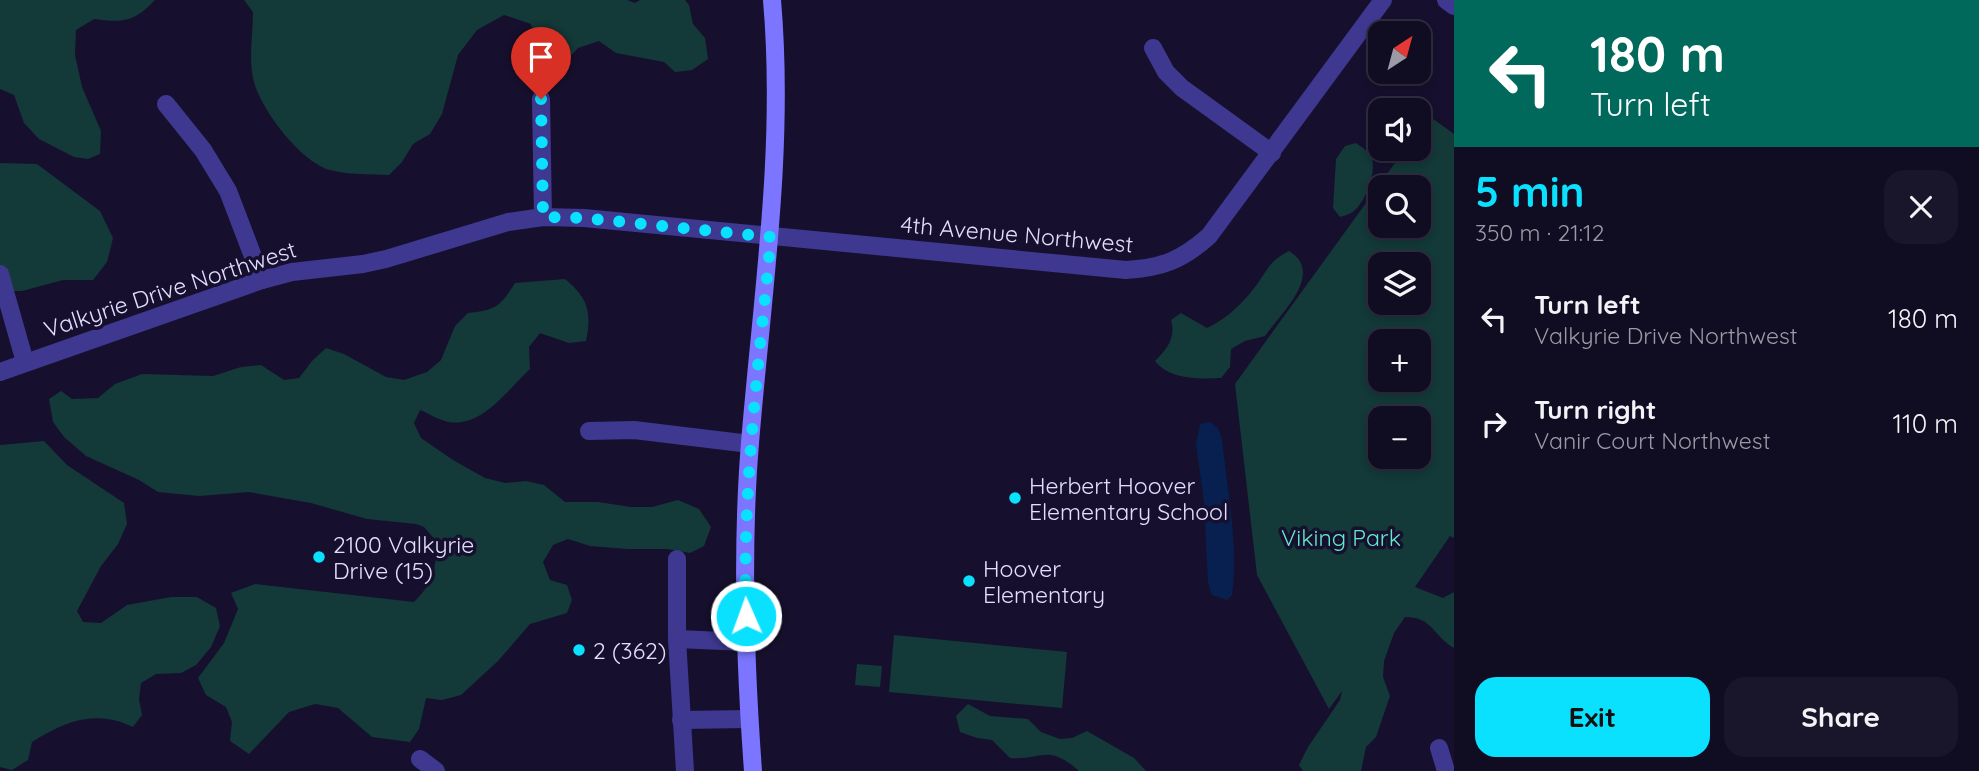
<!DOCTYPE html>
<meta charset="utf-8">
<style>
body{margin:0;font-family:Quicksand,sans-serif;background:#19152a;color:#f1f3f6;height:100vh;display:flex;flex-direction:column;font-size:26px;white-space:nowrap}
*{box-sizing:border-box;margin:0}
p{font-size:23px;color:#9c9ba5}
.icon{flex:none;width:38px;height:38px;fill:none;stroke:currentColor;stroke-width:2;stroke-linecap:round;stroke-linejoin:round}
.map{position:relative;flex:1;overflow:hidden}
.side{display:flex;flex-direction:column;background:#100c22;width:525px}
.side>*{flex:none}
.hud{background:#00695c;color:#fff;overflow:hidden}
.needle{width:46px;rotate:36deg}
.controls{position:absolute;left:1368px;top:21px;display:grid;gap:14px}
.controls a{display:grid;place-items:center;width:63px;height:63px;border-radius:14px;background:#100c22;box-shadow:0 4px 10px #0003,0 0 0 2px #302c40;font-size:35px}
.pin{position:absolute;display:grid;place-items:center;width:60px;height:60px;color:#fff;margin:-72px -30px;border-radius:50% 50% 50% 0;rotate:-45deg;box-shadow:0 0 7px #0007}
.pin .icon{rotate:45deg}
.me{position:absolute;width:77px;margin:-38px;rotate:358deg;stroke-linejoin:round;filter:drop-shadow(0 0 5px #0008)}
.turn{display:flex;align-items:center;gap:24px;height:147px;padding:0 21px;font-size:32px}
.turn .icon{width:91px;height:91px;stroke-width:2.5}
.turn b{display:block;font-size:49px;line-height:60px}
.round{display:grid;place-items:center;flex:none;width:74px;height:74px;border-radius:21px;background:#19152a}
.overview{display:flex;align-items:center;justify-content:space-between;height:119px;padding:0 21px}
h1{font-size:42px;font-weight:700;line-height:52px;color:#0ae1ff}
.cta{display:flex;gap:14px;margin-top:auto;padding:14px 21px}
.cta a{flex:1;height:80px;border-radius:21px;background:#0ae1ff;color:#111;font-size:28px;font-weight:700;line-height:80px;text-align:center}
.cta a+a{background:#19152a;color:#f1f3f6}
ul{padding:0;list-style:none}
li{display:flex;align-items:center;gap:21px;height:105px;padding:0 21px}
li div{flex:1}
li b{display:block;font-size:26px}
li em{font-style:normal}
main{display:flex;flex:1;min-height:0}
.map>svg:first-child{display:block}
</style>
<main>
<div class="map">
<svg width="1454" height="771" viewBox="0 0 1454 771">
<rect width="100%" height="100%" fill="#16102e"/>
<!-- green -->
<g fill="#133939" fill-rule="evenodd">
<path d="M0,0H155C134,22 123,23 94,19L76,30L75,55L82,87L101,131L100,154L88,159L74,157L39,139L24,123L14,95L0,89Z"/>
<path d="M244,0H627L635,3L640,0H685L689,5L693,24L705,38L708,59L692,70L675,72L664,62L616,53L599,41L578,48L562,65L547,67L536,51L531,24L504,15L477,30L458,55L442,114L430,134L413,144L402,162L389,175C370,174 348,175 330,170C301,162 262,111 254,82C248,60 253,34 253,12Z"/>
<path d="M1429,116L1454,134V538L1450,536L1415,587L1443,598L1454,592V648C1433,636 1433,617 1405,617L1394,633L1384,661L1383,677L1390,696L1376,737L1366,747L1361,771H1303L1299,765L1308,747L1340,700L1342,691L1329,709L1257,575L1235,384L1405,149H1419V128ZM1381,187H1419V226H1381ZM1381,264H1419V303H1381ZM1381,341H1419V380H1381ZM1381,418H1419V457H1381Z"/>
<path d="M1356,143C1361,147 1370,151 1372,158C1376,174 1366,200 1355,210C1351,214 1346,215 1340,217L1333,208L1336,159L1345,146Z"/>
<path d="M0,163L37,164L100,211L113,238L107,262L93,280H63L22,291H0Z"/>
<path d="M1289,251C1325,273 1282,312 1265,336L1245,341L1231,349L1230,367L1221,378C1199,379 1170,380 1155,361C1167,349 1176,338 1171,320L1181,313L1207,328C1228,318 1244,302 1258,283C1270,266 1270,261 1289,251Z"/>
<path d="M565,279C588,298 592,312 586,341L569,343L540,333L529,347L530,369C508,389 480,431 445,421C437,419 428,413 420,410L414,423L421,438L453,460L485,478L505,483L526,481L544,485L565,502H598L631,507H652L678,500L699,509L711,527L704,546L690,553L667,549H627L590,546L568,539L553,545L543,562L550,580L567,585L572,600L567,613L530,624L498,661L461,695L442,700L426,698L419,729L410,742L372,737L338,708L315,704L289,712L249,754L230,741L232,722L226,707L206,695L198,678L224,643L238,609L231,593L255,584L414,602C435,581 436,569 436,541L424,527L416,524L367,519L311,503L249,492L199,496L158,492L139,480L86,456L64,437L53,422L49,399L61,391L72,399L98,398L115,384L142,374L213,376L241,367L261,365L284,380L299,378L312,361L326,348L344,354L386,377L404,380L427,372L441,360L455,326L468,313C496,310 500,307 515,283Z"/>
<path d="M44,441L67,465L124,503L127,524L118,544L101,566L77,611L83,622L101,623L127,605L171,597H197L216,608L220,626L211,647L196,665L181,673L156,674L141,683L139,699L142,715L133,727C96,709 65,721 32,742L28,760L12,770L0,767V445Z"/>
<path d="M894,635L1067,652L1062,708L889,692Z"/>
<path d="M857,664L882,666L880,687L855,685Z"/>
<path d="M968,704L990,716L1028,719L1041,732L1060,739L1072,738L1087,731L1134,758L1146,771H1079C1047,743 1044,760 1010,758L992,740L977,738L960,732L956,716Z"/>
</g>
<!-- water -->
<path fill="#072050" d="M1210,422L1218,428L1222,439C1227,487 1239,548 1232,595L1227,600L1212,595L1208,583L1204,502L1196,444L1200,424Z"/>
<g fill="none" stroke-linecap="round" stroke-linejoin="round">
<!-- minor -->
<g stroke="#3e3890" stroke-width="18">
<path d="M1446,0L1454,6"/>
<path d="M1153,48L1166,72L1182,88L1272,153"/>
<path d="M541,99L543,217"/>
<path d="M166,104L203,150L228,191L262,280"/>
<path d="M0,274L25,362"/>
<path d="M0,372L262,280L292,272L363,264L386,259L508,222L543,217L584,218L1126,270C1162,268 1182,260 1209,236L1383,0"/>
<path d="M589,431L634,430L750,444"/>
<path d="M677,559V639L685,771"/>
<path d="M677,639L746,642"/>
<path d="M681,720L749,719"/>
<path d="M1439,748L1446,771"/>
<path d="M420,759L436,771"/>
</g>
<!-- secondary -->
<path stroke="#7b75ff" stroke-width="18" d="M753,771C745,662 741,552 750,443C762,295 785,149 772,0"/>
</g>
<g fill="none" stroke-linecap="round" stroke-linejoin="round">
<!-- route -->
<path stroke="#0ae1ff" stroke-width="12" stroke-dasharray="0 21.6" d="M541,99L543,217L584,218L771,237C759,363 742,489 746,616"/>
</g>
<!-- markers -->
<g fill="#0ae1ff" stroke="#16102e" stroke-width="2.5">
<circle cx="1015" cy="498" r="7"/>
<circle cx="319" cy="557" r="7"/>
<circle cx="969" cy="581" r="7"/>
<circle cx="579" cy="650" r="7"/>
</g>
<g text-anchor="middle" dominant-baseline="central" stroke-width="7" stroke-linejoin="round" paint-order="stroke">
<!-- street labels -->
<g font-size="23" fill="#e2deff" stroke="#16102e">
<text transform="translate(1017 234) rotate(5)">4th Avenue Northwest</text>
<text transform="translate(170 289) rotate(-18)">Valkyrie Drive Northwest</text>
</g>
<!-- poi labels -->
<g font-size="23" fill="#e2deff" stroke="#16102e" text-anchor="start">
<text x="1029" y="485">Herbert Hoover<tspan x="1029" dy="26">Elementary School</tspan></text>
<text x="333" y="544">2100 Valkyrie<tspan x="333" dy="26">Drive (15)</tspan></text>
<text x="983" y="568">Hoover<tspan x="983" dy="26">Elementary</tspan></text>
<text x="593" y="650">2 (362)</text>
</g>
<!-- park labels -->
<g font-size="23" fill="#60e9ca" stroke="#16102e">
<text x="1341" y="537">Viking Park</text>
</g>
</g>
</svg>
<div class="controls">
<a><svg class="needle" viewBox="-14 -14 28 28"><path d="M0-13l5 13h-10z" fill="#e53935"/><path d="M0 13l5-13h-10z" fill="#9c9ba5"/></svg></a>
<a><svg class="icon" aria-label="sound" viewBox="0 0 24 24"><path d="M4 9h4l5-4v14l-5-4H4zM17 9q2 3 0 6"/></svg></a>
<a><svg class="icon" aria-label="search" viewBox="0 0 24 24"><circle cx="10" cy="10" r="6"/><path d="M15 15l6 6"/></svg></a>
<a><svg class="icon" aria-label="layers" viewBox="0 0 24 24"><path d="M12 4l9 5-9 5-9-5zM3 14l9 5 9-5"/></svg></a>
<a>+</a>
<a>−</a>
</div>
<div class="pin" style="left:541px;top:99px;background:#d93025"><svg class="icon" aria-label="arrive" viewBox="0 0 24 24"><path d="M6 21V4h12l-3 4 3 4H6"/></svg></div>
<svg class="me" style="left:746px;top:616px" viewBox="-20 -20 40 40"><circle r="17" fill="#0ae1ff" stroke="#fff" stroke-width="3"/><path d="M0-11L8 9 0 5-8 9z" fill="#fff"/></svg>
</div>
<section class="side">
<div class="hud">
<div class="turn"><svg class="icon" aria-label="left" viewBox="0 0 24 24"><path d="M17 20v-9H6M10 6l-5 5 5 5"/></svg><div><b>180 m</b>Turn left</div></div>
</div>
<div class="overview"><div><h1>5 min</h1><p>350 m · 21:12</p></div><a class="round"><svg class="icon" aria-label="close" viewBox="0 0 24 24"><path d="M6 6l12 12M18 6L6 18"/></svg></a></div>
<ul>
<li><svg class="icon" aria-label="left" viewBox="0 0 24 24"><path d="M17 20v-9H6M10 6l-5 5 5 5"/></svg><div><b>Turn left</b><p>Valkyrie Drive Northwest</p></div><em>180 m</em></li>
<li><svg class="icon" aria-label="right" viewBox="0 0 24 24"><path d="M7 20v-9h11M14 6l5 5-5 5"/></svg><div><b>Turn right</b><p>Vanir Court Northwest</p></div><em>110 m</em></li>
</ul>
<div class="cta"><a>Exit</a><a>Share</a></div>
</section>
</main>
